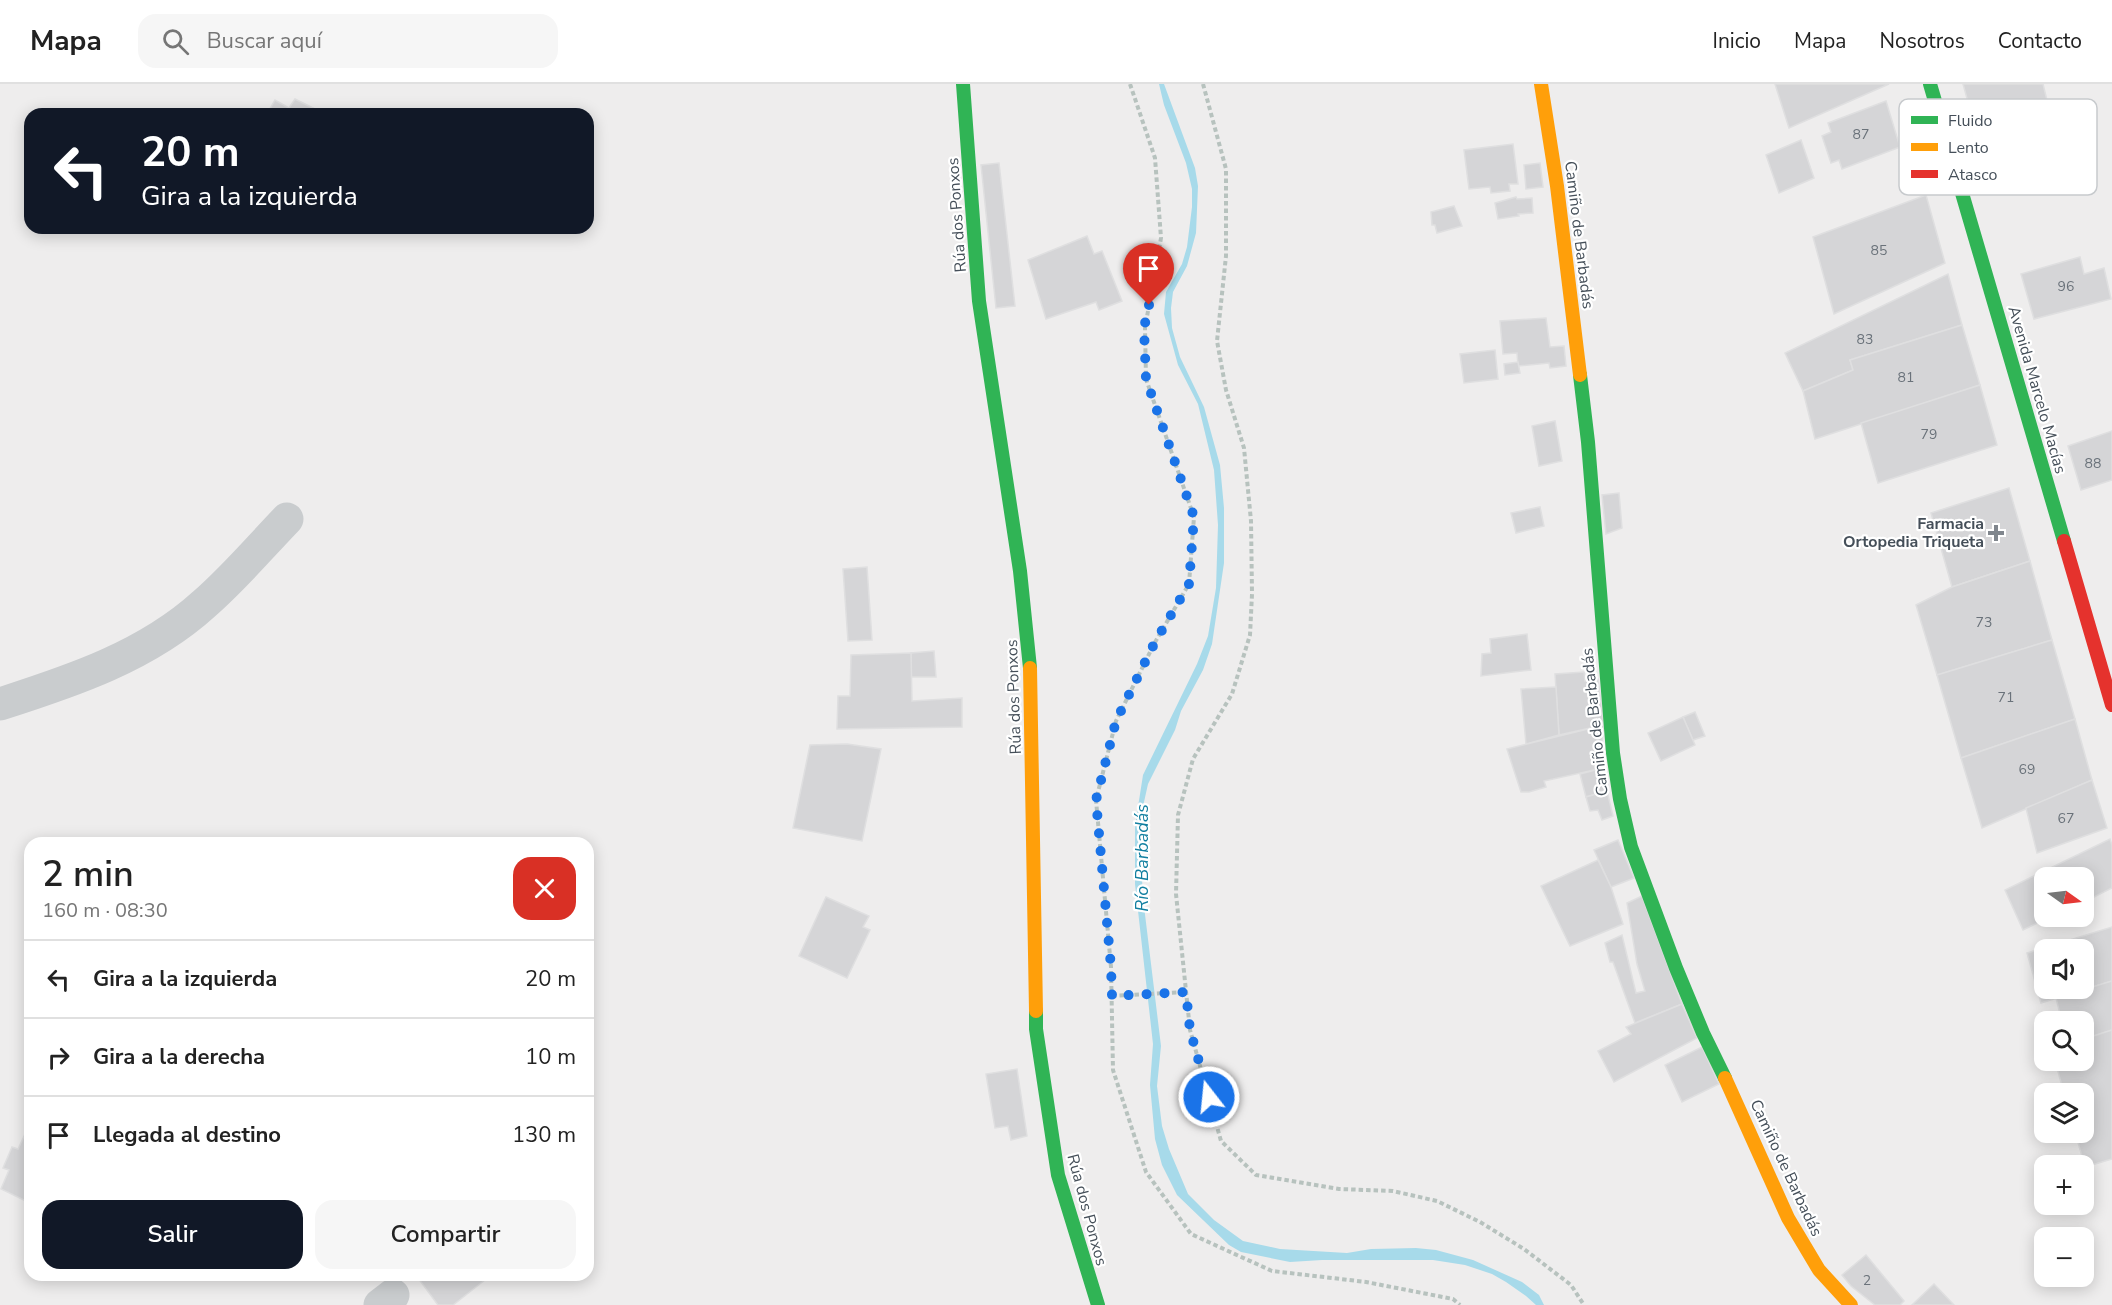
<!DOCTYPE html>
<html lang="es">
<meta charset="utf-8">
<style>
body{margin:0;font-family:"Nunito Sans",sans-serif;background:#f6f6f6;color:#222;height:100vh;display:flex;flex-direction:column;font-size:22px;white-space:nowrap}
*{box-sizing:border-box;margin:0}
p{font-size:20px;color:#767676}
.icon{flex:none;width:33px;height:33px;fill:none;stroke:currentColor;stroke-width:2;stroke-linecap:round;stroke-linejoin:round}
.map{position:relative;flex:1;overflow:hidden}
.drawer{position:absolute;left:24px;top:753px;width:570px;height:444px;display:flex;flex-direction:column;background:#fff;border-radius:18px;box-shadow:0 3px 15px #0003}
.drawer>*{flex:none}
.top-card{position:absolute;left:24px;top:24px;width:570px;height:126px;border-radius:18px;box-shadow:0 3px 15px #0003;background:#111827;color:#fff;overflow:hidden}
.needle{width:39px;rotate:104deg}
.tools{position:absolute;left:2034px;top:783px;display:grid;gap:12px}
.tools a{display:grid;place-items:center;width:60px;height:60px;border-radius:12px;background:#fff;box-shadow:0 3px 15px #0003;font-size:30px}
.pin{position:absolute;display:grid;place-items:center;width:51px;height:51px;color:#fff;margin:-62px -26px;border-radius:50% 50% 50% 0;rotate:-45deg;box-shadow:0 0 6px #0007}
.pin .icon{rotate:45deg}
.me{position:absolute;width:66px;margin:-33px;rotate:344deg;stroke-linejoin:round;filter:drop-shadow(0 0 4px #0008)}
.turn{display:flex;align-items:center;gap:21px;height:126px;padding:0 18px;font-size:27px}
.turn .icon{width:78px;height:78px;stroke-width:2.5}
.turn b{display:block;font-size:42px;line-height:51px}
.round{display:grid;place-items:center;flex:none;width:63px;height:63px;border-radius:18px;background:#f6f6f6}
.headline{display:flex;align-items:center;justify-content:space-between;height:102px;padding:0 18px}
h1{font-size:36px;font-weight:600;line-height:45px}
.action{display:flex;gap:12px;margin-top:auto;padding:12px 18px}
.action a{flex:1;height:69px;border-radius:18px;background:#111827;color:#fff;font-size:24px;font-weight:600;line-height:69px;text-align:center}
.action a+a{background:#f6f6f6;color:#222}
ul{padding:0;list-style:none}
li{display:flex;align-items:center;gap:18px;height:78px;padding:0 18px;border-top:2px solid #e0e0e0}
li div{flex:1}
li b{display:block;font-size:22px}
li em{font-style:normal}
header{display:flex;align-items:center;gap:36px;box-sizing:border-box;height:84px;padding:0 30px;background:#fff;border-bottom:2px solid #e0e0e0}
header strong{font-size:28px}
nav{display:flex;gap:33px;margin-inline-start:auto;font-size:21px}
.search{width:420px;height:54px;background:#f6f6f6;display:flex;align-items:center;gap:15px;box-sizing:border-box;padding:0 21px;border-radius:18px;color:#767676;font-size:22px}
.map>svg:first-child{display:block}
</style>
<header>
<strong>Mapa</strong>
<div class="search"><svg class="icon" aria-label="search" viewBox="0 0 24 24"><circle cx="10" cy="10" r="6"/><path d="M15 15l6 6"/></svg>Buscar aquí</div>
<nav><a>Inicio</a><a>Mapa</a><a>Nosotros</a><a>Contacto</a></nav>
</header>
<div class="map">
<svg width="2112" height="1221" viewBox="0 0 2112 1221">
<rect width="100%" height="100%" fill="#eeeded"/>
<!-- water -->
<path fill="#a7daea" d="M1159,0H1164L1195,84L1198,102L1196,149L1187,182L1173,208L1171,224L1172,244L1180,273L1204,323L1220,381L1224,424V479L1212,560L1203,586L1181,627L1175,646L1148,700L1142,727L1140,756L1143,814L1161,962L1157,1002L1162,1042L1169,1065L1188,1110L1214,1136L1243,1157L1280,1165L1347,1169L1371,1165L1416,1164L1436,1166L1473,1176L1522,1198L1539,1211L1544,1221H1536L1526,1212L1506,1198L1492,1190L1465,1181L1433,1176H1322L1290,1178L1241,1168L1229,1161L1177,1111L1162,1081L1155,1055L1150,1001L1153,960L1135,800V742L1143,691L1197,580L1208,552L1216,504L1218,441L1214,386L1198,320L1178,281L1164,230L1166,208L1182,180L1187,163L1192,123V105L1186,79L1164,21Z"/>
<!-- building -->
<g fill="#d5d5d7" stroke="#dfdfe0" stroke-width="1.5" fill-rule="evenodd">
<path d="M1775,0H1889L1789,44Z"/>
<path d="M1963,0H2043L2054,45L1983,72Z"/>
<path d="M295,15L325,30H267L275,16L289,24Z"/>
<path d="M1886,17L1900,63L1842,85L1839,76L1831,79L1822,52L1831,48L1828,39Z"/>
<path d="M1801,56L1814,94L1779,109L1766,71Z"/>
<path d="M1513,60L1518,100H1509L1510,107L1491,109L1490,103L1469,105L1464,66Z"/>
<path d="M999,79L1015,222L996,224L981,81Z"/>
<path d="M1540,79L1543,103L1526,105L1524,81Z"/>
<path d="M1926,111L1945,179L1834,230L1813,153Z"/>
<path d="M1516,113L1517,115L1532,114L1533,129L1518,130L1519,132L1498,135L1495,119Z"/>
<path d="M1454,122L1462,142L1437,149L1435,141H1432L1431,128Z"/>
<path d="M1087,152L1094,170L1102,167L1122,217L1099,226L1096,218L1046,235L1028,176Z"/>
<path d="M2080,173L2084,190L2104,184L2111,215L2034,235L2021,190Z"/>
<path d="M1948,190L1962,241L1850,276L1853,286L1803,307L1785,269Z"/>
<path d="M1546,234L1550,263L1564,262L1566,282L1550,284L1549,279L1518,282L1517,269L1503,270L1500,237Z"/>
<path d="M1962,241L1980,301L1815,355L1803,307L1853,286L1850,276Z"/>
<path d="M1495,266L1498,295L1464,299L1460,270Z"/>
<path d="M1518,278L1520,289L1505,291L1504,280Z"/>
<path d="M1980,301L1997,361L1878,399L1861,339Z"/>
<path d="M1555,337L1562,377L1539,382L1532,342Z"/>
<path d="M2112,347V396L2081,406L2068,362Z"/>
<path d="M2009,404L2030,477L1952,503L1931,429Z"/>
<path d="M1619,409L1622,444L1606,450L1602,411Z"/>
<path d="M1540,423L1544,442L1516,449L1511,429Z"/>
<path d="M2030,477L2052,556L1937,591L1916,521L1952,503Z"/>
<path d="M867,483L872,556L848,557L843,485Z"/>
<path d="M1527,550L1531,586L1481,592L1482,570L1491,569L1490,555Z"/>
<path d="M2052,556L2075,635L1961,674L1937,591Z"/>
<path d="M934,567L936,593H911V569Z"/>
<path d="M911,569L912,617L962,614V643L837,645L838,612H850L851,571Z"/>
<path d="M1584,588L1585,597L1598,595L1604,641L1559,651L1555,590Z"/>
<path d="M1556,603L1559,651L1526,660L1521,605Z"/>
<path d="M1695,628L1705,652L1693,656L1683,633Z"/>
<path d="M1683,633L1695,661L1661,677L1648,649Z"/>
<path d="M2075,635L2092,696L1982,744L1961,674Z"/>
<path d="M1604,641L1599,685L1544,697L1546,703L1529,708H1521L1507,665Z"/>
<path d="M847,660L881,665L862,757L793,744L810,661Z"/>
<path d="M1599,685L1607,707L1586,713L1580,690Z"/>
<path d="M2092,696L2107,744L2037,769L2026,724Z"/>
<path d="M1607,707L1613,732L1602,736L1598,726L1590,727L1586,713Z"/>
<path d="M2110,755L2112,761V804L2084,818V794H2044V832H2052L2023,846L2005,806Z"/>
<path d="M1618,756L1634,794L1611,803L1594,766Z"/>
<path d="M1598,776L1611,803L1623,840L1570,862L1541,802Z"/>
<path d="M1642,812L1682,920L1635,939L1613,878H1610L1605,859L1622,851L1636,909L1645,907L1637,880L1627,819Z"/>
<path d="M826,813L869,832L863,843L870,846L847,894L799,872Z"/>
<path d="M2112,843V897L2041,919L2027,869ZM2044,866H2084V904H2044Z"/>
<path d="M2112,897V946L2084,955V938H2062L2056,914Z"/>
<path d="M1682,920L1697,954L1614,998L1598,967L1631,950L1626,943Z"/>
<path d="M2112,946V1075L2085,1083L2075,1048H2084V1010H2064L2055,976H2084V955Z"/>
<path d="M1702,963L1719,1000L1682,1018L1665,981Z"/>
<path d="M1017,985L1027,1052L1011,1056L1008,1042L995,1044L986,990Z"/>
<path d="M27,1046L30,1047V1119L1,1105L9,1086L3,1084L12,1063L18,1065Z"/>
<path d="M1866,1171L1904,1217L1900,1221H1875L1851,1202L1842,1191Z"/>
<path d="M422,1191H490V1192L453,1221H438L418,1194Z"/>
<path d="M1934,1200L1954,1221H1912Z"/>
</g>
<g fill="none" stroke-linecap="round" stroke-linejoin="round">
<!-- path -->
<g stroke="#b7c2be" stroke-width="4" stroke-dasharray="4.5 3" stroke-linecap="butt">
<path d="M1130,0L1155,74L1161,154L1145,244L1146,295L1194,433L1189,500L1154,560L1116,637L1096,716L1111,883L1113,986L1146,1088L1191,1150L1272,1187L1366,1198L1453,1215L1460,1221"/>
<path d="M1203,0L1226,85V172L1217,257L1226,306L1244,364L1251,437L1252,510L1250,551L1232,610L1193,675L1178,731L1176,810L1190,946L1221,1057L1256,1091L1339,1105L1393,1107L1437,1117L1480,1138L1524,1165L1571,1201L1584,1221"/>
<path d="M1112,912L1186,908"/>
</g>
<!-- street -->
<g stroke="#c9ccce" stroke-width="33">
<path d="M0,620C72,597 147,572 204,520C234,494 260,463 287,435"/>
<path d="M380,1221L393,1211"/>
</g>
<!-- fast -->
<g stroke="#30b455" stroke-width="14">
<path d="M963,0L979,217L1020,487L1030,584"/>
<path d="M1930,0L2064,457"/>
<path d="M1580,291L1588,358L1613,669L1620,715L1631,763L1676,884L1703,949L1725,994"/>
<path d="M1036,927V945L1058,1091L1098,1221"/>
</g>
<!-- slow -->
<g stroke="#ff9f0a" stroke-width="14">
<path d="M1541,0L1557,102L1580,291"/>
<path d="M1030,584L1036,927"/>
<path d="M1725,994L1788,1134L1819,1186L1851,1221"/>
</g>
<!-- jam -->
<path stroke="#e5322d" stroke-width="14" d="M2064,457L2112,621"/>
</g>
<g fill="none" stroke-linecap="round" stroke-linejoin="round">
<!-- route -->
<path stroke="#1a73e8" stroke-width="10" stroke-dasharray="0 18" d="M1149,221L1144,244L1146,295L1194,433L1189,500L1154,560L1116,637L1096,716L1111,883L1112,912L1186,908L1190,946L1209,1013"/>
</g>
<!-- markers -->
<path fill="#80868d" stroke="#fff" stroke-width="2" d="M1993 440h6v6h6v6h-6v6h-6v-6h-6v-6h6z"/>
<g text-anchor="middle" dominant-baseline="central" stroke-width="4.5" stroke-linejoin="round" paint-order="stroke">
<!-- number labels -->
<g font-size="14" fill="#6a727a">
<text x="1861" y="50">87</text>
<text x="1879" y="166">85</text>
<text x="2066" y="202">96</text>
<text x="1865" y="255">83</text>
<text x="1906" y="293">81</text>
<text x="1929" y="350">79</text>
<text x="2093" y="379">88</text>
<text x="1984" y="538">73</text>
<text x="2006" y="613">71</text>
<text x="2027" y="685">69</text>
<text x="2066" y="734">67</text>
<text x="1867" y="1196">2</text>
</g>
<!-- street labels -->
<g font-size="16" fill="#454f59" stroke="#fff">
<text transform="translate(957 131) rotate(-94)">Rúa dos Ponxos</text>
<text transform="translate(1579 151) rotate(83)">Camiño de Barbadás</text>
<text transform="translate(2037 306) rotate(74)">Avenida Marcelo Macías</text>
<text transform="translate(1014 613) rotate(-92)">Rúa dos Ponxos</text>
<text transform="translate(1595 638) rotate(-96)">Camiño de Barbadás</text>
<text transform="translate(1786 1084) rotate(65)">Camiño de Barbadás</text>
<text transform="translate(1087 1126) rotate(75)">Rúa dos Ponxos</text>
</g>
<!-- poi labels -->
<g font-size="16" font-weight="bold" fill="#454f59" stroke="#fff" text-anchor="end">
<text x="1984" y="440">Farmacia<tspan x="1984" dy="18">Ortopedia Triqueta</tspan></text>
</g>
<!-- water labels -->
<g font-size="18" font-style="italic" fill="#117fa0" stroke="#fff">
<text transform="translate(1142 774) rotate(-90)">Río Barbadás</text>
</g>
</g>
<!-- legend -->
<rect x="1899" y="15" width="198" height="96" rx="9" fill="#fff" stroke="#c7cacd" stroke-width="1.5"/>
<rect x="1911" y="32" width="27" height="8" fill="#30b455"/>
<rect x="1911" y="59" width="27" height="8" fill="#ff9f0a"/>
<rect x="1911" y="86" width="27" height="8" fill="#e5322d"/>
<g font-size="16" fill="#454f59">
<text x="1948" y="42">Fluido</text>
<text x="1948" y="69">Lento</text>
<text x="1948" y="96">Atasco</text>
</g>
</svg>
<div class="tools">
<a><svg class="needle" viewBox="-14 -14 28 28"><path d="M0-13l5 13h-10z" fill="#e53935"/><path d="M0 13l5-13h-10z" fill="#767676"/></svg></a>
<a><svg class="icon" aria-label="sound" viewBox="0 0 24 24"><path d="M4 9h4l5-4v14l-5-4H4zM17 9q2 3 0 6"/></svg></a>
<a><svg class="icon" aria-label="search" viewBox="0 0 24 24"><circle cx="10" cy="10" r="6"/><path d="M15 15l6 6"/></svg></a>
<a><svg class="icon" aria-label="layers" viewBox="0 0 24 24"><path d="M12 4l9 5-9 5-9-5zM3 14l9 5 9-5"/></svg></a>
<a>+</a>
<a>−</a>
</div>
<div class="pin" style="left:1149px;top:221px;background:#d93025"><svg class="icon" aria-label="arrive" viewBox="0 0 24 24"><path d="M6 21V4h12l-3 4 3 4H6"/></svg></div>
<svg class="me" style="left:1209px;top:1013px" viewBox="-20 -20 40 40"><circle r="17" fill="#1a73e8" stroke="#fff" stroke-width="3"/><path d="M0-11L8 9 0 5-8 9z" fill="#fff"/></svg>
<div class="top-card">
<div class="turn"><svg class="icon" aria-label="left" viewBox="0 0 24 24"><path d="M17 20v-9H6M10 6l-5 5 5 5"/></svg><div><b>20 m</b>Gira a la izquierda</div></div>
</div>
<section class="drawer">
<div class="headline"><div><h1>2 min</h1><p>160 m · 08:30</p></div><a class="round" style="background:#d93025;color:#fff"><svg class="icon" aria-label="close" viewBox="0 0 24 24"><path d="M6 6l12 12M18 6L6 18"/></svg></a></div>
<ul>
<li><svg class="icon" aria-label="left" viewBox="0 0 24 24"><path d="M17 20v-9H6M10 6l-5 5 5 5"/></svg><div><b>Gira a la izquierda</b></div><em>20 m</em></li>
<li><svg class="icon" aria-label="right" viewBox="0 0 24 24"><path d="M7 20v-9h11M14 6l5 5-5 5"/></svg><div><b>Gira a la derecha</b></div><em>10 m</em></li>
<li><svg class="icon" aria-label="arrive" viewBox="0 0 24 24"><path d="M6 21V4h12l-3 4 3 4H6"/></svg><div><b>Llegada al destino</b></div><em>130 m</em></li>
</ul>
<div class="action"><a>Salir</a><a>Compartir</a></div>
</section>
</div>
